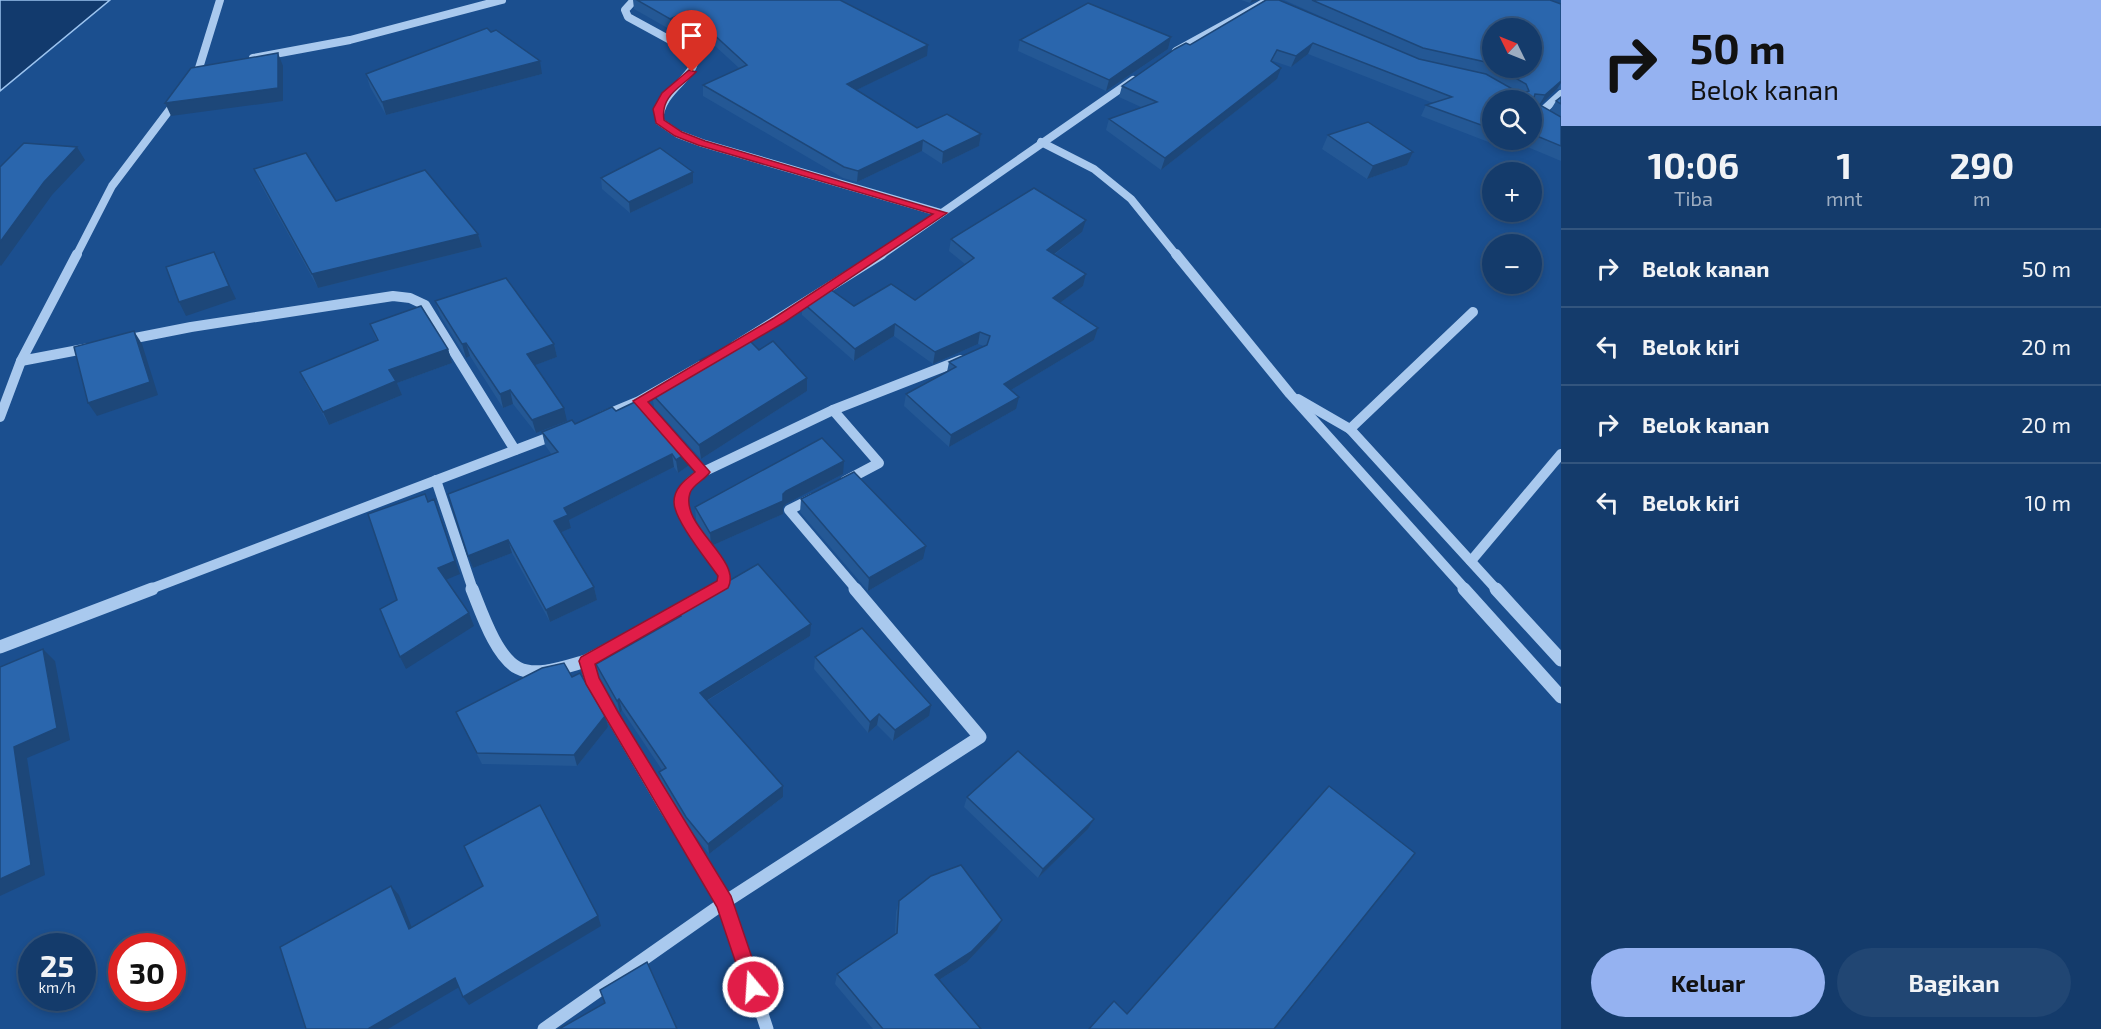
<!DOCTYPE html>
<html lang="id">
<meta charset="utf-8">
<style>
body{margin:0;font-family:"Exo 2",sans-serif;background:#214673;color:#f1f3f6;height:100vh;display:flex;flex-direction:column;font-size:22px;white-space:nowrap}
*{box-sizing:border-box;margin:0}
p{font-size:20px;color:#9dadc1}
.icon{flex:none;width:33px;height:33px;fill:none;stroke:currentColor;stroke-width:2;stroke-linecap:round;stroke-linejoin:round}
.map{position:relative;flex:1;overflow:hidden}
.details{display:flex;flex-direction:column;background:#143b6b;width:540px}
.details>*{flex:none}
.top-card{background:#95b2f1;color:#111;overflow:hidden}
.needle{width:39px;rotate:313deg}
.buttons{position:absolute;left:1482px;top:18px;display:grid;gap:12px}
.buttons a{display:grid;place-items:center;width:60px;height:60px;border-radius:50%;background:#143b6b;box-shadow:0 3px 9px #0003,0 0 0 2px #33557e;font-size:30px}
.speed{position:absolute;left:18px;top:933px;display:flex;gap:12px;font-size:30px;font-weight:700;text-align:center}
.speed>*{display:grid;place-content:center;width:78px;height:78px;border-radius:50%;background:#143b6b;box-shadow:0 3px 9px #0003,0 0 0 2px #33557e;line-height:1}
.speed small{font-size:15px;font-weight:400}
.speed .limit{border:9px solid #d22;background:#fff;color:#111}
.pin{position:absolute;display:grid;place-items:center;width:51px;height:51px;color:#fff;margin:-62px -26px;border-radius:50% 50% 50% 0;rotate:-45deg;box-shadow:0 0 6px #0007}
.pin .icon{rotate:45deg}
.me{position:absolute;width:66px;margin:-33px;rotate:342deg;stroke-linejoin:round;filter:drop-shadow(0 0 4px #0008)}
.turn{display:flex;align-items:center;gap:21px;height:126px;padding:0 30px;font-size:27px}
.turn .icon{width:78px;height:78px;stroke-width:2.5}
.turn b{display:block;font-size:42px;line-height:51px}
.eta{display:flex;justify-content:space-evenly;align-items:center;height:102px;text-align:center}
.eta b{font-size:36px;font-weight:700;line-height:42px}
.primary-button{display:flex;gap:12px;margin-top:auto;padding:12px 30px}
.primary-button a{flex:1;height:69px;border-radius:36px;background:#95b2f1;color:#111;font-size:24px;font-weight:700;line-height:69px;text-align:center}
.primary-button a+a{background:#214673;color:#f1f3f6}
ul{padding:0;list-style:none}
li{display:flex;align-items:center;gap:18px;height:78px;padding:0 30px;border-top:2px solid #33557e}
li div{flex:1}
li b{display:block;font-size:22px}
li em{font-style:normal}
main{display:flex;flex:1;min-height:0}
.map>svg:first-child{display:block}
</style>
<main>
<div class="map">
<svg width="1561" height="1029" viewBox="0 0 1561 1029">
<rect width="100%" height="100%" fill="#1b4f8f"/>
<!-- water -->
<path fill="#123a6d" stroke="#9cc4f0" stroke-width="1.5" d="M0,0H110L0,91Z"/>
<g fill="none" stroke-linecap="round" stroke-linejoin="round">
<!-- minor-far2 -->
<g stroke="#a9c9ee" stroke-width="8">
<path d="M634,0L625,10L628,17L694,53C700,78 661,86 659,121L678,134L702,143L941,213"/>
<path d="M1176,51L1269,0"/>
<path d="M253,58L350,40L502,0"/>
<path d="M193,77L199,68L220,0"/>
<path d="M1539,114L1561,94"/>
<path d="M1041,142L1094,169L1131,199L1177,256"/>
<path d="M76,256L112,186L177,100"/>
<path d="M880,256L1133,80"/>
</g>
<!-- minor-far1 -->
<g stroke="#a9c9ee" stroke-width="10">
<path d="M1176,254L1290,394L1466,590"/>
<path d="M125,340L191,327L393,296L410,298L425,305L515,450"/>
<path d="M735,346L882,254"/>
<path d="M21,361L89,348"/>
<path d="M1298,399L1350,429L1497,590"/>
<path d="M833,410L879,463L845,481"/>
<path d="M603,416L639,401L711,360"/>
<path d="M0,417L21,361L77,254"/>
<path d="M1350,429L1473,312"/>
<path d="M678,444L703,472C697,477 689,481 685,488C672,511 712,558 725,576L723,584L715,590"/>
<path d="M703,472L833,410L961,360"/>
<path d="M436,480L473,590"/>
<path d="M813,498L789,510L857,590"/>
<path d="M1471,561L1561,454"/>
<path d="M148,590L555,435"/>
</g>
<!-- minor -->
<g stroke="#a9c9ee" stroke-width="13">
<path d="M472,589C481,611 496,657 518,668C537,678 567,666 586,661"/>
<path d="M1464,589L1561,697"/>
<path d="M1496,589L1561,660"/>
<path d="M713,592L717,589"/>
<path d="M689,606L586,661L591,680L665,807L725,902L767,1029"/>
<path d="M0,647L152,589"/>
<path d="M544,1029L725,902L980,737L855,589"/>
</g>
</g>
<!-- wall -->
<g fill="#245895" fill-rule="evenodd">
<path d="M633,0H840L927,56L856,90L917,128L981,134L979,146L942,164L922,151L857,182L843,178L703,96V85L739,68L689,22L671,30L634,9Z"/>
<path d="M1241,0H1259L1250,3Z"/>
<path d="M1266,0L1398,51L1284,0H1550L1561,4V89H1557L1540,105L1550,111L1556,101L1561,97V161L1511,140L1504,148L1421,116L1426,105L1433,103L1308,54L1291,67L1273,61L1272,62L1277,79L1161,170L1106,130L1109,119L1141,107L1119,97L1122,86ZM1492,28L1532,68H1492ZM1492,100H1532V140H1492Z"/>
<path d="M491,32L542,74L386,115L370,87L366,74Z"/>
<path d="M1171,37L1168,49L1106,91L1018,51L1020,40Z"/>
<path d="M1328,135L1413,152L1407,165L1367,179L1322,149Z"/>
<path d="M254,169L336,201L478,234L482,247L318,288L260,183Z"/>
<path d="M601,178L693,183L630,213L602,189Z"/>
<path d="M1082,232L1054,255L1086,274L1083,286L1060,302L1098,328L1094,340L1011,390L1016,409L949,447L904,406L906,394L947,372L949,362L984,346L978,344L933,364L894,336L854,361L802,315V302L854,306L915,300L965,264L949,251L951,239Z"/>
<path d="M435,301L554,344L557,357L535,365L567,421L536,433L513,404L503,408L470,356L466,358L440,315Z"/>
<path d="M370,324L448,349L452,363L397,383L402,395L329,425L306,385L300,372L377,341Z"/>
<path d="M759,350L807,378V391L701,459L654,407L652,394L701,370L700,360Z"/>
<path d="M616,411L688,466L678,473L674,467L569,520L571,528L561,532L594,587L597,600L550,622L512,553L473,568L468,556L552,455L545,445L542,432L575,424Z"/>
<path d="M843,474L786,504L783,507V514L711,546L696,520L695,507Z"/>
<path d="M801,499L923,559L868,591L800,512Z"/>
<path d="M677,611L810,636L707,701L783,797L709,854L688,827L661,783L659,772L662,770L622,710L620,713L599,676L596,664L678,618Z"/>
<path d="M815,657L929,716L893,741L877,725L868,733L814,669Z"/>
<path d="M572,677L608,727L577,766L482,764L456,712Z"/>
<path d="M967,797L1094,819L1088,829L1038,878L964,807Z"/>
<path d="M899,901L1002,920L997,930L967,962L939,980L981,1029H873L835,984L837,974L895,935L896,912Z"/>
</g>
<!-- shaded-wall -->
<g fill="#1d4779">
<path d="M1252,0H1259L1250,3Z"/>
<path d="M688,11L689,22L671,30L670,19Z"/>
<path d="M1171,37L1168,49L1106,91L1109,80Z"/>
<path d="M1313,43L1308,54L1291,67L1296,56Z"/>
<path d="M928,45L927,56L846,95L847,84Z"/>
<path d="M278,53L283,66V101L171,116L165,103Z"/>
<path d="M540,61L542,74L386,115L382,102Z"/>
<path d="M1281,68L1277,79L1161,170L1165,158Z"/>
<path d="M1561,81V83L1557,89L1538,107L1545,95Z"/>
<path d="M981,134L979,146L942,164L943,152Z"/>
<path d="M923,140L922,151L857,182L858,171Z"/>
<path d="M77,147L85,160L52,195L1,266L0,265V242L44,182Z"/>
<path d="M1413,152L1407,165L1367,179L1373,166Z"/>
<path d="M693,172V183L630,213L629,202Z"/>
<path d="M1086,220L1082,232L1044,262L1047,250Z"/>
<path d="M478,234L482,247L318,288L312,274Z"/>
<path d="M214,252L236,299L186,316L179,302Z"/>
<path d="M1086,274L1083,286L1050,310L1053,298Z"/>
<path d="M895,324L894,336L854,361L855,349Z"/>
<path d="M1098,328L1094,340L1001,396L1004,384Z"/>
<path d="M134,331L142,344L158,395L97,416L88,403Z"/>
<path d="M980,332L978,344L933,364L935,352Z"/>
<path d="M466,343L470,356L466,358L462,344Z"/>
<path d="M554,344L557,357L530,367L527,354Z"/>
<path d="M448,349L452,363L397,383L402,395L329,425L323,412L389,370Z"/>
<path d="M807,378V391L701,459L699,445Z"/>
<path d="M510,390L513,404L503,408L500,394Z"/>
<path d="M1019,397L1016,409L949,447L951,435Z"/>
<path d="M564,408L567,421L536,433L532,420Z"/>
<path d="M687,453L688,466L678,473L676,460Z"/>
<path d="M672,454L674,467L569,520L571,528L557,534L554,521L564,508Z"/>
<path d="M844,461L843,474L786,504L783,507V514L711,546L710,533L783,494L786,491Z"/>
<path d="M434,499L460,574L443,581L438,568Z"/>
<path d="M508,540L512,553L473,568L468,556Z"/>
<path d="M926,546L923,559L868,591L869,578Z"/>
<path d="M594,587L597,600L550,622L546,610Z"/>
<path d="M469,613L474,626L406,669L400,657Z"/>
<path d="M811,624L810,636L701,704L700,693Z"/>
<path d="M43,649L55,661L70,740L27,758L45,875L0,896V879L14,747Z"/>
<path d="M619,699L622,710L620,713L617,701Z"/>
<path d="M931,705L929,716L893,741L895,730Z"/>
<path d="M879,714L877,725L868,733L870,722Z"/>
<path d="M605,716L608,727L577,766L574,755Z"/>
<path d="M783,786V797L709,854L708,844Z"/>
<path d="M1094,819L1088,829L1038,878L1043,869Z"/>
<path d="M391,886L399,895L416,938L409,929Z"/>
<path d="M598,916L601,926L469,1005L463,997Z"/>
<path d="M1002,920L997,930L967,962L931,985L935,975Z"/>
<path d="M455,978L461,986L388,1029H368Z"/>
</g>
<!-- building -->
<g fill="#2a66ad" stroke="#1d4779" stroke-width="1.5">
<path d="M637,0H840L928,45L847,84L917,128L947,114L981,134L943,152L923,140L858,171L844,167L703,85L747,65L688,11L670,19Z"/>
<path d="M1266,0H1279L1419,59L1486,74L1521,94L1529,91L1526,84L1498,68H1532V28H1492V65L1490,63L1423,48L1312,0H1550L1561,4V81L1545,95L1535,94L1533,101L1561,117V146L1532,134V100H1492V129L1426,105L1452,97L1313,43L1296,56L1277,50L1271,61L1281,68L1165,158L1109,119L1157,102L1122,86L1175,49L1186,43L1190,45Z"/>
<path d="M1088,3L1171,37L1109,80L1020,40Z"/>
<path d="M487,28L491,32L496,30L540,61L382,102L366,74Z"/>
<path d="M278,53V88L165,103L191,68Z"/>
<path d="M1561,97V104L1556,101Z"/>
<path d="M1368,122L1413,152L1373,166L1328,135Z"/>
<path d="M24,143L77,147L44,182L0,242V167Z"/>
<path d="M660,148L693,172L629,202L601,178Z"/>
<path d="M306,153L336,201L425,170L478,234L312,274L254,169Z"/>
<path d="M1034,188L1086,220L1047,250L1086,274L1053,298L1098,328L1004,384L1019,397L951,435L906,394L956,367L949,362L987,345L990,336L980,332L935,352L895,324L855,349L802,302L827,287L854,306L891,284L915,300L974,258L951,239Z"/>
<path d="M214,252L229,286L179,302L166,267Z"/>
<path d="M506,278L554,344L527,354L564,408L532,420L510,390L500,394L466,343L462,344L435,301Z"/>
<path d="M421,306L448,349L389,370L396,381L323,412L300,372L378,340L370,324Z"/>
<path d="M134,331L150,382L88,403L74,347Z"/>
<path d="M746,337L759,350L773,341L807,378L699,445L652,394L707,367L700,360Z"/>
<path d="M639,400L687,453L676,460L672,454L564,508L568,515L554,521L594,587L546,610L508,540L468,556L448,494L558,452L542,432L572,420L575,424L612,407L616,411Z"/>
<path d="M822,438L844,461L786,491L783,494V501L710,533L695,507Z"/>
<path d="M854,472L926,546L869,578L801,499Z"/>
<path d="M425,494L428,502L434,499L455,561L438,568L469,613L400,657L380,609L397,600L368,514Z"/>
<path d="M758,564L811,624L700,693L783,786L708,844L686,817L659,772L666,768L619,699L617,701L596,664L681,616L677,611Z"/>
<path d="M862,628L931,705L895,730L879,714L870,722L815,657Z"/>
<path d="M43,649L57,728L14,747L31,865L0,879V667Z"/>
<path d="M564,663L572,677L580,673L605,716L574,755L477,753L456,712L542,668Z"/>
<path d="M1018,751L1094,819L1043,869L967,797Z"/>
<path d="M1329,786L1415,853L1274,1029H1089L1114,1001L1127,1014Z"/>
<path d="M540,805L598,916L463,997L455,978L368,1029H306L280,947L391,886L409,929L483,886L464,846Z"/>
<path d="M961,865L1002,920L971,952L935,975L981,1029H883L837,974L897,933L899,901L931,876Z"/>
<path d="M647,962L677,1029H559L605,1003L600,990Z"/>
</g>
<!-- route -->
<path fill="#e11d48" stroke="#92132f" stroke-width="1.5" d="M689,70L696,72C682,87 660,95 664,120L682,132L705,141L947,213L783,323L648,402L710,472C705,480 693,484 690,493C679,526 743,559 728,588L595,664L599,678L618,712L731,896L762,987L759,993L753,996L746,993L744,987L717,907L586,684L579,661L581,657L717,581L718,576C707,560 674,520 674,502C674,488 685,480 695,472L633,401L774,318L933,214L698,145L675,136L656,123L653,109L662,93Z"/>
</svg>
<div class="buttons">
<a><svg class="needle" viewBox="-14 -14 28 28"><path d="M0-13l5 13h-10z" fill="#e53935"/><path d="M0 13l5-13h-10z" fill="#9dadc1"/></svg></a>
<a><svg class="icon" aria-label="search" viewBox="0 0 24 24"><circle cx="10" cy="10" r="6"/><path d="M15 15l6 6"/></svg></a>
<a>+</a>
<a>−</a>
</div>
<div class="speed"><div>25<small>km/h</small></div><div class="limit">30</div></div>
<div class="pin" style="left:692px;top:72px;background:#d93025"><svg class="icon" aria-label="arrive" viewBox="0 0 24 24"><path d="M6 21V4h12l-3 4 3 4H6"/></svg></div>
<svg class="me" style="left:753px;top:987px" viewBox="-20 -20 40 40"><circle r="17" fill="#e11d48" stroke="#fff" stroke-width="3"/><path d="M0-11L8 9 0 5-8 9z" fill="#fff"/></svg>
</div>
<section class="details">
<div class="top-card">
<div class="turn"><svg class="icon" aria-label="right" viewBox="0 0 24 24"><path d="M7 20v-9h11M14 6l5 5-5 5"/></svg><div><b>50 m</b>Belok kanan</div></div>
</div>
<div class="eta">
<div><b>10:06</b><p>Tiba</p></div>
<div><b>1</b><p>mnt</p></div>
<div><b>290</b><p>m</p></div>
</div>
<ul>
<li><svg class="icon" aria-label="right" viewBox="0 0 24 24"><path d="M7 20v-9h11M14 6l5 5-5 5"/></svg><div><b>Belok kanan</b></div><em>50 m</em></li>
<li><svg class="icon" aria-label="left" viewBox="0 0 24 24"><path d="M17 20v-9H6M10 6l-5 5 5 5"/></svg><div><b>Belok kiri</b></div><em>20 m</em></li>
<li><svg class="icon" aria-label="right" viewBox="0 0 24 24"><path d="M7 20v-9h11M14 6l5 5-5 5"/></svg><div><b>Belok kanan</b></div><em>20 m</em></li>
<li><svg class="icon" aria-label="left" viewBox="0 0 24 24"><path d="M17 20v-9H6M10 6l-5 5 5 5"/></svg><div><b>Belok kiri</b></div><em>10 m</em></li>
</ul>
<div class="primary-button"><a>Keluar</a><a>Bagikan</a></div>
</section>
</main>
